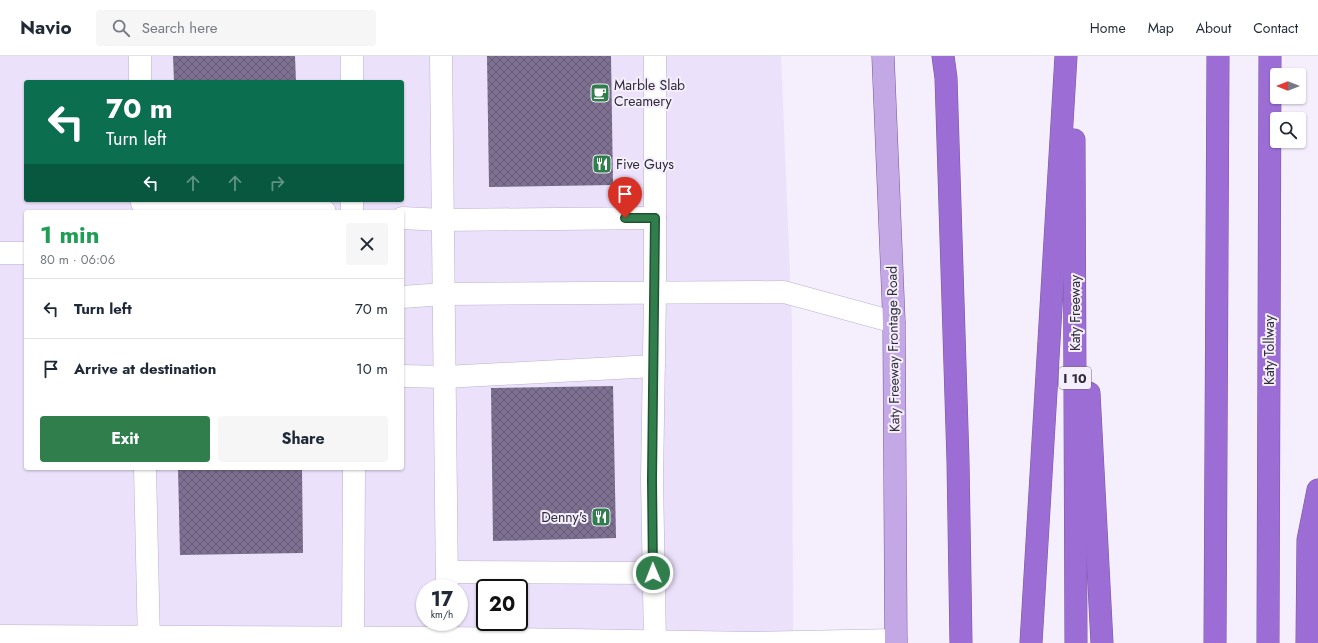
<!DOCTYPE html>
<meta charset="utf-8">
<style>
body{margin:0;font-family:Jost,sans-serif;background:#f6f6f7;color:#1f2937;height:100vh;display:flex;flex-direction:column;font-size:15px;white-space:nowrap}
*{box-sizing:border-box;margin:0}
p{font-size:13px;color:#747a83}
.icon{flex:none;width:22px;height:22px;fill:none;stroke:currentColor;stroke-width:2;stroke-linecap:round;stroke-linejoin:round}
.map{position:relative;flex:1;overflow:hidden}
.sheet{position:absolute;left:24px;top:154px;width:380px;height:260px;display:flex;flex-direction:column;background:#fff;border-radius:4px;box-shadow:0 1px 3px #0004}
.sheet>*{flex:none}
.hud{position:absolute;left:24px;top:24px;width:380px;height:122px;border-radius:4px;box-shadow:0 1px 3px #0004;background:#0b6e4f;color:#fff;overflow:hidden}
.needle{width:26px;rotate:270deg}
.buttons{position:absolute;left:1270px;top:12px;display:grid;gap:8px}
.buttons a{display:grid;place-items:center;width:36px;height:36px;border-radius:4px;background:#fff;box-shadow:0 1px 3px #0004;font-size:20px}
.speed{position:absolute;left:416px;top:523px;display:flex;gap:8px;font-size:20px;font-weight:700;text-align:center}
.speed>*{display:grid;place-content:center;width:52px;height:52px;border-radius:50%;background:#fff;box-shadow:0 1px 3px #0004;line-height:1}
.speed small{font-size:10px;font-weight:400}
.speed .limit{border:2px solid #111;border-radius:6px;background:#fff;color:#111}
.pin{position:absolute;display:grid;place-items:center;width:34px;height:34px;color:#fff;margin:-41px -17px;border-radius:50% 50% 50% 0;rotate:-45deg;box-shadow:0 0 4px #0007}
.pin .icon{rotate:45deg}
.me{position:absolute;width:44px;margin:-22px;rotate:359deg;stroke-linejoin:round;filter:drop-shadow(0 0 3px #0008)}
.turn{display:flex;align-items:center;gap:14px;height:84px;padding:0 16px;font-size:18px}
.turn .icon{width:52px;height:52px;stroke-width:2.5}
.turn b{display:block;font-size:28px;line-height:34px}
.lanes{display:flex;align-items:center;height:38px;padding:0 16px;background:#0003;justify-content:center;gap:20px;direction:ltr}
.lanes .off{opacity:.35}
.round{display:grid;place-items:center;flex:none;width:42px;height:42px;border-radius:4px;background:#f6f6f7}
.headline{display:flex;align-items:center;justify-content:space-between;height:68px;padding:0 16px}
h1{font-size:24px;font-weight:700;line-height:30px;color:#1e9e55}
.cta{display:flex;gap:8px;margin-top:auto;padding:8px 16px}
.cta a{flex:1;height:46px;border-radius:4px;background:#317e4d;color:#fff;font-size:16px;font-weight:700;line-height:46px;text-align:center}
.cta a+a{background:#f6f6f7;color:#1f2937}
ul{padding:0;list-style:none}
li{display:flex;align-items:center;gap:12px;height:60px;padding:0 16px;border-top:1px solid #e0e1e3}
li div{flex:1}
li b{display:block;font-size:15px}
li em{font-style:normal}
header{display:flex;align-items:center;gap:24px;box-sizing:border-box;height:56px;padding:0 20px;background:#fff;border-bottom:1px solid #e0e1e3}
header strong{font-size:19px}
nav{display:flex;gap:22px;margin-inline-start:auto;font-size:14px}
.search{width:280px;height:36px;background:#f6f6f7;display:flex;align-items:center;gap:10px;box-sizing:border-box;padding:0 14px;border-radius:4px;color:#747a83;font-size:15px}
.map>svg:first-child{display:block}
</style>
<header>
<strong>Navio</strong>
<div class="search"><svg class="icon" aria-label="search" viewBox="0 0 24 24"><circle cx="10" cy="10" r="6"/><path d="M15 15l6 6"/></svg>Search here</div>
<nav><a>Home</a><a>Map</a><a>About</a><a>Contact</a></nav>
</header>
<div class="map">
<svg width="1318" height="587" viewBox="0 0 1318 587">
<defs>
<pattern id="building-cross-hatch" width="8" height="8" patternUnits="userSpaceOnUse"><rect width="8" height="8" fill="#7d7090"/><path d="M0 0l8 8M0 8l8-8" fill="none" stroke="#675c77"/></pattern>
</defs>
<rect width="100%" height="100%" fill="#f4eefd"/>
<!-- built -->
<path fill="#ebe1fb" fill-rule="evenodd" d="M0,0H781L792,268L793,587H0ZM26,26H402V144H26ZM26,156H402V412H26ZM425,532H459V566H425ZM485,532H519V566H485Z"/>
<!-- building -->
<g fill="url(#building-cross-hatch)">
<path d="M173,0H295L296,26H174Z"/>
<path d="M487,0H611L613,129L489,131Z"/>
<path d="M613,330L616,482L493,485L491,332Z"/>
<path d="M178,412H302L303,497L180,499Z"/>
</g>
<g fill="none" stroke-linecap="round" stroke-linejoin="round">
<!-- minor casing -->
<g stroke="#bdafd1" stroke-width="23">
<g id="minor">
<path d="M140,0V26"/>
<path d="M441,0L447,532"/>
<path d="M352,26V0"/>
<path d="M142,147L252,146L325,156"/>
<path d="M352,156V144"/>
<path d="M402,162L443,164L655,162"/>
<path d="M0,197H26"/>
<path d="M402,241L444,238L784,236L894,266"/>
<path d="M402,320L445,321L654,310"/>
<path d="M145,412L149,587"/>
<path d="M447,516L653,517"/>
<path d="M0,580L448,582L755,587L896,584"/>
<path d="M353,582L354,412"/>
<path d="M655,587L652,424L655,237V0"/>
</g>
</g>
<!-- major casing -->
<g stroke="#77579e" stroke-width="23">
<path id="major" d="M883,0L894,266L896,587"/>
</g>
<!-- highway casing -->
<g stroke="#77579e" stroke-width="23">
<g id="highway">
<path d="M943,0L946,22L958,405L961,587"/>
<path d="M1074,84L1076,587"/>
<path d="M1089,337L1102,587"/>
<path d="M1031,587L1066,0"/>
<path d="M1215,587L1218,0"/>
<path d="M1268,587L1270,0"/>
<path d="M1307,587L1308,484L1318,434"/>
</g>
</g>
<!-- minor -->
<use href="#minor" stroke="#fff" stroke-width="22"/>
<!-- major -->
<use href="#major" stroke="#c4a8e6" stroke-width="22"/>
<!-- highway -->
<use href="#highway" stroke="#9c6ed5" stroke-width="22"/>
</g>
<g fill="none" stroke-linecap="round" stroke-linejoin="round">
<!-- route casing -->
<g stroke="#205232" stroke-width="10">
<path id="route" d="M625,162H655L652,424L653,517"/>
</g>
<!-- route -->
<use href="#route" stroke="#317e4d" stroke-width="7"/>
</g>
<!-- icons -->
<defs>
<g id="cafe-square" transform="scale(1)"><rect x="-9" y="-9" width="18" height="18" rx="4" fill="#317e4d" stroke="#f4eefd"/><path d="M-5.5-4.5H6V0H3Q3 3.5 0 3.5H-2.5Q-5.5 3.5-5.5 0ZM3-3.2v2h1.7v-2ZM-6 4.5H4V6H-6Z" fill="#fff"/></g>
<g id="restaurant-square" transform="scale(1)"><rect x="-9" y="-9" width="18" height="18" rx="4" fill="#317e4d" stroke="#f4eefd"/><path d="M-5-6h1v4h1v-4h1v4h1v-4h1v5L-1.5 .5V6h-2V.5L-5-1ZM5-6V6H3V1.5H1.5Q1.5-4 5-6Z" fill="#fff"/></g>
</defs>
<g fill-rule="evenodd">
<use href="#cafe-square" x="600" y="37"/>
<use href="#restaurant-square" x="602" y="108"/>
<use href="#restaurant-square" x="601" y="461"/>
</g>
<g text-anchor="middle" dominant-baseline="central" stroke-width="4" stroke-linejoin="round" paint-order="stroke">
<!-- shield labels -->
<rect fill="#f4eefd" stroke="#6c6674" stroke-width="1" x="1059" y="311" width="32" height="22" rx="3"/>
<g font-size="13" font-weight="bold" fill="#312c39">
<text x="1075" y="322">I 10</text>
</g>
<!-- poi labels -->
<g font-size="14" fill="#312c39" stroke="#f4eefd" text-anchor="start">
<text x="614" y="29">Marble Slab<tspan x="614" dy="16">Creamery</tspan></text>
<text x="616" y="108">Five Guys</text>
<text x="587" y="461" text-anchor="end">Denny's</text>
</g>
<!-- street labels -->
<g font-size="14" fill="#312c39" stroke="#f4eefd">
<text transform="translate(1075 257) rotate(-90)">Katy Freeway</text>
<text transform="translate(893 293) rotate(-91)">Katy Freeway Frontage Road</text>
<text transform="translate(1269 294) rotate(-90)">Katy Tollway</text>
</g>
</g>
</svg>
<div class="buttons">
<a><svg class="needle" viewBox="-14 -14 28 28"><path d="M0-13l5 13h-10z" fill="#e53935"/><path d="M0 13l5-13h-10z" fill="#747a83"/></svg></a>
<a><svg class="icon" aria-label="search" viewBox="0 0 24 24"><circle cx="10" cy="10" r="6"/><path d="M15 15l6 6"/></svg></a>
</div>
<div class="speed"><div>17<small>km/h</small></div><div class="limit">20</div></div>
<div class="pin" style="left:625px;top:162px;background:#d93025"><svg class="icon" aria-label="arrive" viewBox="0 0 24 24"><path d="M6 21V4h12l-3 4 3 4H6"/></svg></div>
<svg class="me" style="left:653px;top:517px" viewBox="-20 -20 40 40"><circle r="17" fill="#317e4d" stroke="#fff" stroke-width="3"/><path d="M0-11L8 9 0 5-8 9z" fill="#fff"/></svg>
<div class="hud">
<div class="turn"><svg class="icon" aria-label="left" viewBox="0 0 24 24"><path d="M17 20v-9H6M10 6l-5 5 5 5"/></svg><div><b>70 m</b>Turn left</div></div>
<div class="lanes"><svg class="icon" aria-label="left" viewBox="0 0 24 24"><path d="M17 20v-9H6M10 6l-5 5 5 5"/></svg><svg class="icon off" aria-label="ahead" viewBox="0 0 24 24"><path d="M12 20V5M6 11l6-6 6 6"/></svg><svg class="icon off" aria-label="ahead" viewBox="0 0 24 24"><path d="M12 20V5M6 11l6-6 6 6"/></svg><svg class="icon off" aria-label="right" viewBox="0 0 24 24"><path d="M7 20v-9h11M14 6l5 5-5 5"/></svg></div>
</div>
<section class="sheet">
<div class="headline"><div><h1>1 min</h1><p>80 m · 06:06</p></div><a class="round"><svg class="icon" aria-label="close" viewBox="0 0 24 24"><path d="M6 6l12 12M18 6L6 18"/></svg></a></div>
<ul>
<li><svg class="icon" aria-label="left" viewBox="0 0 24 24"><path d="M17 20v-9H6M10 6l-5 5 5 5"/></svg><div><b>Turn left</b></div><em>70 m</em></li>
<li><svg class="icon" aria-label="arrive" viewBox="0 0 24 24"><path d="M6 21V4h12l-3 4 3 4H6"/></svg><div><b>Arrive at destination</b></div><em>10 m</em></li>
</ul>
<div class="cta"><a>Exit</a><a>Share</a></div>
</section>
</div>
